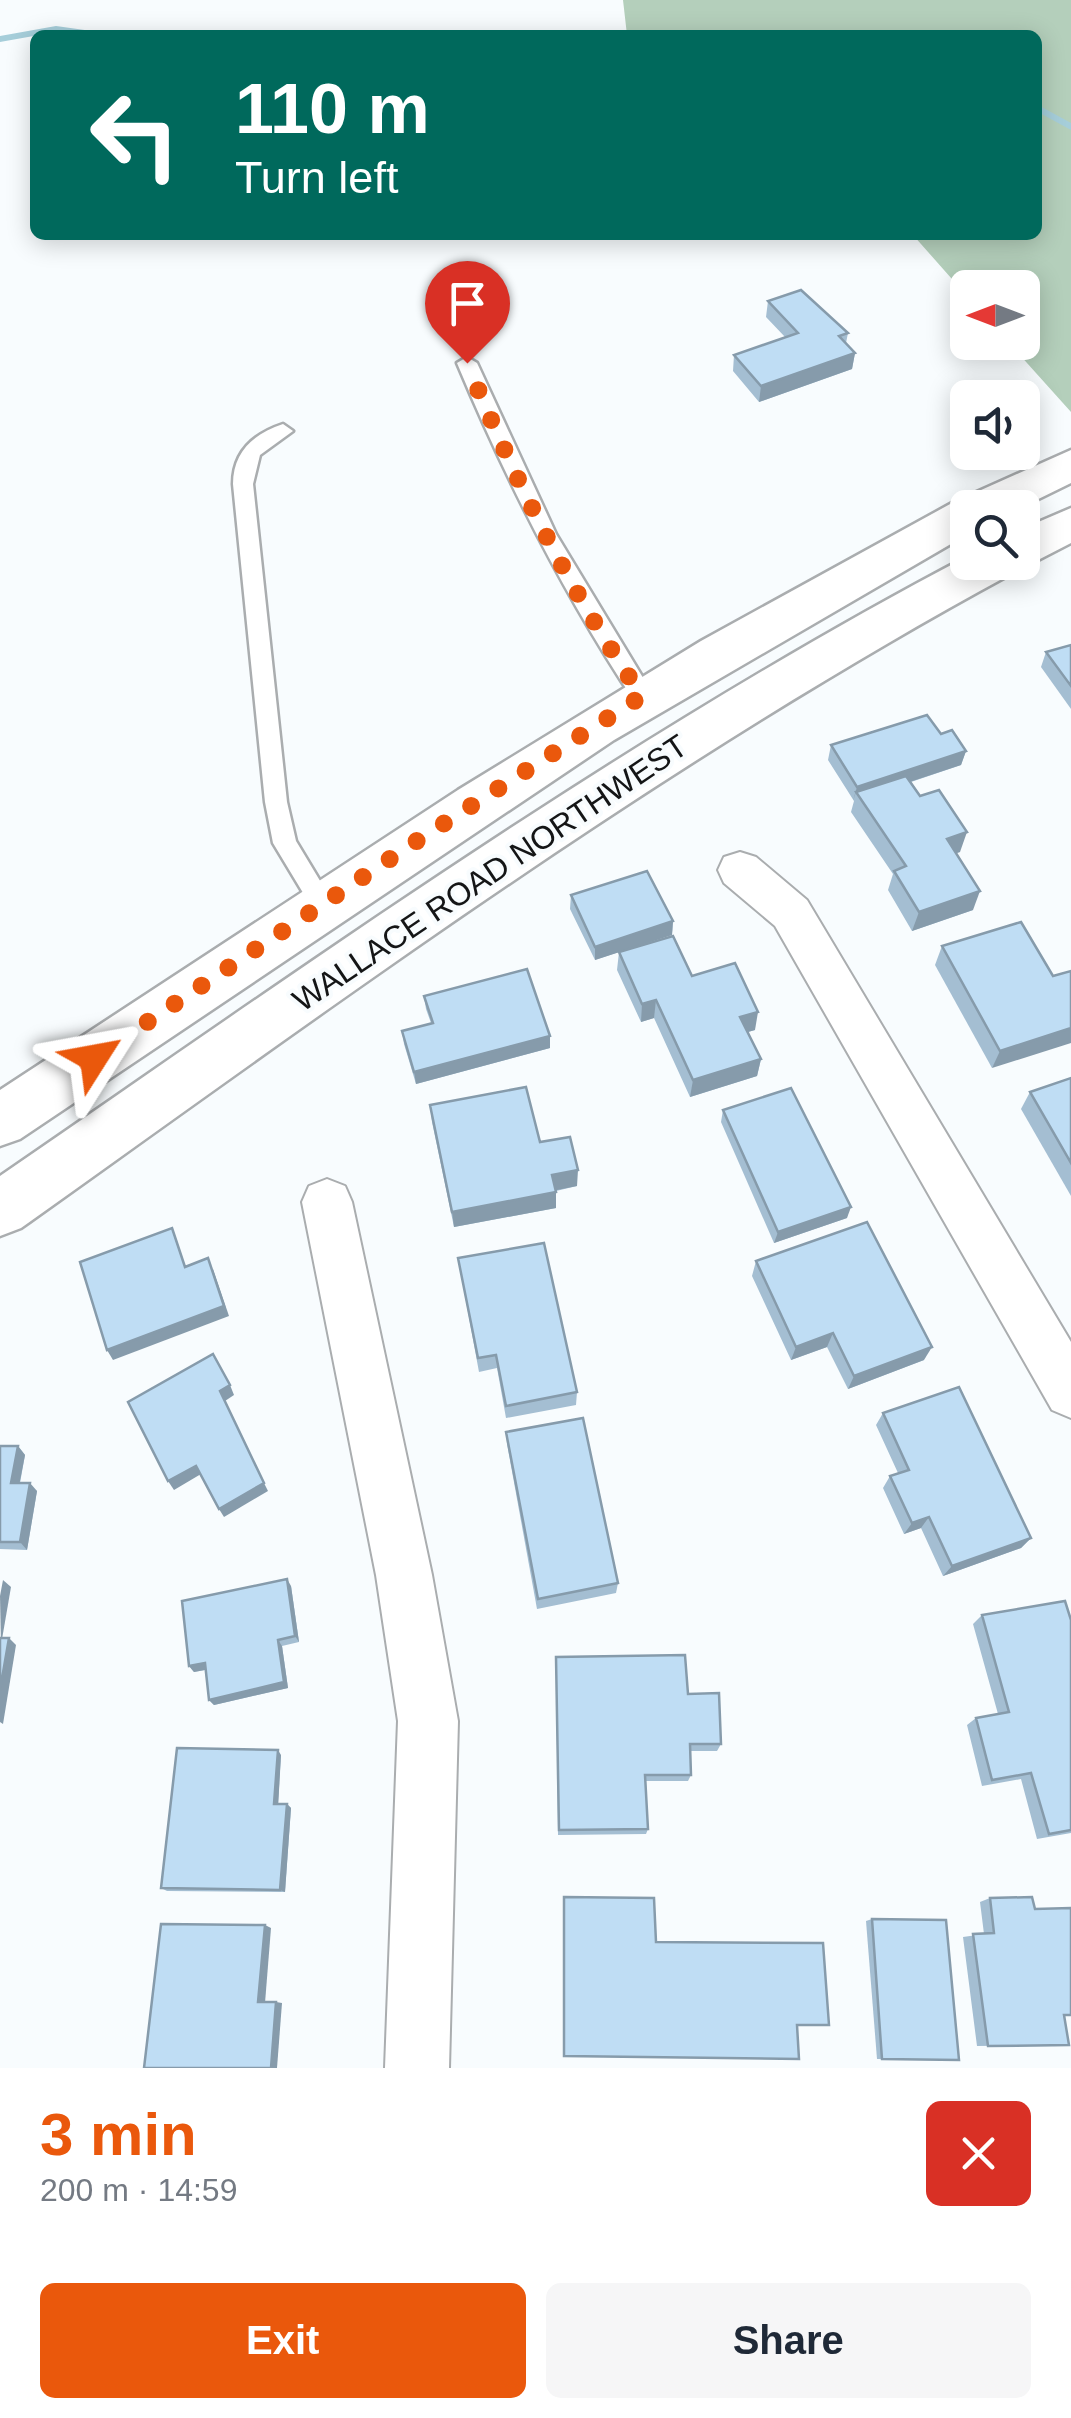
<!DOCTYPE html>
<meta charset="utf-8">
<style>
body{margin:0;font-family:Arial,sans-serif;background:#f6f6f7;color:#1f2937;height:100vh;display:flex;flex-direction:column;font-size:38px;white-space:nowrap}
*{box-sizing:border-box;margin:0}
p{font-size:32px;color:#747a83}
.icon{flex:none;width:55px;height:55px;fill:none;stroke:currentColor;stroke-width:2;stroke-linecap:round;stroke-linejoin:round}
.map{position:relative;height:2068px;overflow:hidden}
.side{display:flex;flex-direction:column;background:#fff;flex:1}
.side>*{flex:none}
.top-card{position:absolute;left:30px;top:30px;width:1012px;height:210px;border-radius:15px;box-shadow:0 5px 25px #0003;background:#00695c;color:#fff;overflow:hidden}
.needle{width:65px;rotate:270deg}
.tools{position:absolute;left:950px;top:270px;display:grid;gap:20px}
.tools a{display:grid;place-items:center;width:90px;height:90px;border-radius:15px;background:#fff;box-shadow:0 5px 25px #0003;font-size:50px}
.pin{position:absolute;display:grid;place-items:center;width:85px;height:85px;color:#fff;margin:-102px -42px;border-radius:50% 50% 50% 0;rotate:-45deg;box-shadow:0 0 10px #0007}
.pin .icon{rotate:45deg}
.me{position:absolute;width:110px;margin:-55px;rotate:56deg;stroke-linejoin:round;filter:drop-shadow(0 0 8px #0008)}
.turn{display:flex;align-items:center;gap:35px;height:210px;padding:0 40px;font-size:45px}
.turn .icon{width:130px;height:130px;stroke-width:2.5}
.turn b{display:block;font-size:70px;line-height:85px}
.round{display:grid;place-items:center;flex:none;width:105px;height:105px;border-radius:15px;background:#f6f6f7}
.overview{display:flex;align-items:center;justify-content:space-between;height:170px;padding:0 40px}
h1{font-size:60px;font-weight:600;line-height:75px;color:#ea580c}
.action{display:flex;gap:20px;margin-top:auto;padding:20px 40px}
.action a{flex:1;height:115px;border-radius:15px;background:#ea580c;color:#fff;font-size:40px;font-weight:600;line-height:115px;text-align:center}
.action a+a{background:#f6f6f7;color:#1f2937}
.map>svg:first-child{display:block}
</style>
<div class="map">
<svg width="1071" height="2068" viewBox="0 0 1071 2068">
<rect width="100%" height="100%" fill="#f8fcfe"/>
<!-- green -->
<path fill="#b4cfbb" d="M623,0H1071V412L1009,343L1022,342V288H968L967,296L913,235H1038V35H627Z"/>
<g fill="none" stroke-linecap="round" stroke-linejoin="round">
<!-- stream -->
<g fill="#a6ceda" fill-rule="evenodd">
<path d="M56,26L99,32L103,35L56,32L0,42V36Z"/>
<path d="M1038,105L1071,123V130L1038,112Z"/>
</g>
<!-- service casing -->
<g stroke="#aaadaf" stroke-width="5">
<g id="service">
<path d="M467,357L477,363L556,534L654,696L651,702H635C564,595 507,482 457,363Z"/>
<path d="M283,424L293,431L260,455L253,484L287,802L296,841L334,904L330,911H314L273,843L265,802L233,484C233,452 253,434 283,424Z"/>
</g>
</g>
<!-- minor casing -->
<g stroke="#aaadaf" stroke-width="4">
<g id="minor">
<path d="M740,852L756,857L807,900L1071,1342V1418L1052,1410L775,926L724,883L718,870L724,857Z"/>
<path d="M327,1179L345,1186L352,1202L432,1575L458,1721L449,2068H385L398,1721L376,1575L302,1202L309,1186Z"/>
</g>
</g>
<!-- primary casing -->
<g stroke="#aaadaf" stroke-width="5">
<g id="primary">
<path d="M1071,450V483L1020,508H968V534L614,740L20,1139L0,1146V1090L458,790L701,641L952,503Z"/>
<path d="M1071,508V543L1038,560L1017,564L1011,574C664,762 342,999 21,1228L0,1236V1176C314,960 629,734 968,556V562H1022V529Z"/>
</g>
</g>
<!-- service -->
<use href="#service" fill="#fff" fill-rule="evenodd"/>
<!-- minor -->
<use href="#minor" fill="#fff" fill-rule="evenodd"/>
<!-- primary -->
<use href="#primary" fill="#fff" fill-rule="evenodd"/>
</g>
<!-- wall -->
<g fill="#a4bed2">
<path d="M768,301L848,333L846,343L855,353L852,369L759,402L733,371L734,355L785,337L766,317Z"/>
<path d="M1071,645V709L1041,667L1046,652Z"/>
<path d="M941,734L966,751L961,765L911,782L960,852L956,853L973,910L912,931L888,890L893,874L851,812L854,801L828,760L831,745Z"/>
<path d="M571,895L673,921L672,935L626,949L692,976L755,1030L748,1032L761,1059L757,1076L690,1097L654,1018L641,1022L617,970L619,952L595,960L570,909Z"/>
<path d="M942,946L1053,976L992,1068L935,965Z"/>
<path d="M424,996L550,1048L416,1084L404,1044L402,1031L431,1023L426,1009Z"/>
<path d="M1071,1078V1196L1021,1109L1030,1092Z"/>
<path d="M430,1105L540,1142L577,1186L556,1191V1208L454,1227L432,1122Z"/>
<path d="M723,1110L847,1218L774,1243L721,1122Z"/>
<path d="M458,1258L577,1392L576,1405L506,1418L497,1368L479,1372Z"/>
<path d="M756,1261L924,1360L848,1389L827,1347L791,1360L752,1276Z"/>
<path d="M883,1413L1031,1538L1021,1548L943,1576L921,1528L904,1534L883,1488L890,1476L898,1473L876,1425Z"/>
<path d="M506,1432L618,1583L616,1593L537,1609L507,1444Z"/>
<path d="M0,1446H18L25,1455L20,1483L37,1491L27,1550L0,1549Z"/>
<path d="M291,1586L299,1642L282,1646L288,1688L214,1705L209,1700L205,1670L194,1672L189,1666Z"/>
<path d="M982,1615L1071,1620V1833L1037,1839L1021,1779L982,1786L967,1725L976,1718L998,1714L973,1624Z"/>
<path d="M556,1665L688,1694L721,1744L717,1751H690L691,1775L688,1781H646L648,1829L646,1834L558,1835Z"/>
<path d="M281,1755L278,1804H287L291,1808L285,1892L167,1891L161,1888Z"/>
<path d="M990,1898L1064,2016L1069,2045L977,2046L963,1937L984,1934L980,1902Z"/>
<path d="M872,1919L959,2060L877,2059L866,1921Z"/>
</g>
<!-- shaded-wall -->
<g fill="#869bab">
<path d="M855,353L852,369L759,402L761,386Z"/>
<path d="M966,751L961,765L861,798L856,792L853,801L857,787Z"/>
<path d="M967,832L960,852L941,858L947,839Z"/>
<path d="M980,891L973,910L912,931L919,912Z"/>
<path d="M673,921L672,935L595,960V947Z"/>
<path d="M656,1000L654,1018L641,1022L642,1004Z"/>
<path d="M758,1012L755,1030L737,1035L740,1017Z"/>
<path d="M1071,1028V1043L992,1068L1000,1051Z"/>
<path d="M550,1036V1048L416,1084L414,1072Z"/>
<path d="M761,1059L757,1076L690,1097L693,1080Z"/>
<path d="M578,1170L577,1186L552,1191V1175Z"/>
<path d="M556,1192V1208L454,1227L452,1212Z"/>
<path d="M851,1207L847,1218L774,1243L778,1232Z"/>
<path d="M213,1269L229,1316L113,1360L107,1350Z"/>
<path d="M833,1333L827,1347L791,1360L796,1347Z"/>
<path d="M932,1347L924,1360L848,1389L854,1376Z"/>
<path d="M230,1385L234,1395L225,1401L220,1391Z"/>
<path d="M18,1446L25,1455L18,1491L11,1483Z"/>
<path d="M196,1466L201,1474L174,1490L168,1481Z"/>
<path d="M30,1483L37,1491L27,1550L20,1542Z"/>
<path d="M264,1483L268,1491L224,1517L219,1509Z"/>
<path d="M929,1517L921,1528L904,1534L912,1523Z"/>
<path d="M1031,1538L1021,1548L943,1576L952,1566Z"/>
<path d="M287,1579L291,1586L299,1642L295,1636Z"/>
<path d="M3,1580L11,1587L1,1645L0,1596Z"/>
<path d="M9,1638L16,1645L3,1724L0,1722V1690Z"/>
<path d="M278,1640L282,1646L288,1688L214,1705L209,1700Z"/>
<path d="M205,1663L210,1669L194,1672L189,1666Z"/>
<path d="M278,1750L281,1755L278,1808L274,1804Z"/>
<path d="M287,1804L291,1808L285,1892L280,1890Z"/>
<path d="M265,1925L271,1928L265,2003L258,2002Z"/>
<path d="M276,2002L282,2003L277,2068H271Z"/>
</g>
<!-- building -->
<g fill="#bfddf4" stroke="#869bab" stroke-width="2.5">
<path d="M801,290L848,333L839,336L855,353L761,386L734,355L798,333L768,301Z"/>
<path d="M1071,645V686L1046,652Z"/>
<path d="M927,715L941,734L952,730L966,751L857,787L831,745Z"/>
<path d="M906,776L920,796L939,790L967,832L947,839L980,891L919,912L894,871L906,866L856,792Z"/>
<path d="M647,871L673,921L595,947L571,895Z"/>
<path d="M1021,922L1053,976L1071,971V1028L1000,1051L942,946Z"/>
<path d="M673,936L692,976L735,963L758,1012L740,1017L761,1059L693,1080L656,1000L642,1004L619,952Z"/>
<path d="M527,969L550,1036L414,1072L402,1031L433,1023L424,996Z"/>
<path d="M1071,1078V1163L1030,1092Z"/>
<path d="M526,1087L540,1142L570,1137L578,1170L552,1175L556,1192L452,1212L430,1105Z"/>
<path d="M791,1088L851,1207L778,1232L723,1110Z"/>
<path d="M867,1222L932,1347L854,1376L833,1333L796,1347L756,1261Z"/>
<path d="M172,1228L185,1267L208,1258L224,1306L107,1350L80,1262Z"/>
<path d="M544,1243L577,1392L506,1406L496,1355L478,1358L458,1258Z"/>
<path d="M213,1354L230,1385L220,1391L264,1483L219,1509L196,1466L168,1481L128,1402Z"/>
<path d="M959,1387L1031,1538L952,1566L929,1517L912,1523L890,1476L909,1470L883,1413Z"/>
<path d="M583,1418L618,1583L538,1599L506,1432Z"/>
<path d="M0,1446H18L11,1483H30L20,1542H0Z"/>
<path d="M287,1579L295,1636L278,1640L284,1682L209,1700L205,1663L189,1666L182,1601Z"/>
<path d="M1065,1601L1071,1620V1830L1049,1834L1031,1773L992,1780L976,1718L1009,1712L982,1615Z"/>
<path d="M0,1638H9L0,1690Z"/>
<path d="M685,1655L688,1694L719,1693L721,1744H690L691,1775H645L648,1829L559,1830L556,1657Z"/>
<path d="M177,1748L278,1750L274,1804H287L280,1890L161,1888Z"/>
<path d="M564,1897L654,1898L656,1942L823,1943L829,2025H797L799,2059L564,2056Z"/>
<path d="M1032,1897L1035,1909L1071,1908V2015H1064L1069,2045L988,2046L973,1934L994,1933L990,1898Z"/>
<path d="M872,1919L946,1920L959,2060L882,2059Z"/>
<path d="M161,1924L265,1925L258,2002H276L271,2068H144Z"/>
</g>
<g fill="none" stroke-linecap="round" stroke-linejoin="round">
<!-- route -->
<path stroke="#ea580c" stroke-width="18" stroke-dasharray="0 32.4" d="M94,1058L412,844L642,696C568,588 517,484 467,363"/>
</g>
<g text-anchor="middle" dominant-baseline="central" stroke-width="8" stroke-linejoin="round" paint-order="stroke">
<!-- street labels -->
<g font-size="32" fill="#141516" stroke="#f8fcfe">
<text transform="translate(490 873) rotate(-34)">WALLACE ROAD NORTHWEST</text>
</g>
</g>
</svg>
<div class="tools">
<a><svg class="needle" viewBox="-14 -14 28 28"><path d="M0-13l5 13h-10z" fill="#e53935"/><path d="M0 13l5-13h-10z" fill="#747a83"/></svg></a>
<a><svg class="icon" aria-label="sound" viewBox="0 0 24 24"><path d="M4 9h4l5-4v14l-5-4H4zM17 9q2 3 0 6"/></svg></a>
<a><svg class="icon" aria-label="search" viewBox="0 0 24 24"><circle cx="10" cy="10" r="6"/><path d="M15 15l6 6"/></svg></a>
</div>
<div class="pin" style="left:467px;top:363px;background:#d93025"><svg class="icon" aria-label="arrive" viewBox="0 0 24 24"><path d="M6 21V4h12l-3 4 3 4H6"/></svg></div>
<svg class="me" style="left:94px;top:1058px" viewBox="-20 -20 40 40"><path d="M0-17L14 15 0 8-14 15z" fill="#ea580c" stroke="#fff" stroke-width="4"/></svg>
<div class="top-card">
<div class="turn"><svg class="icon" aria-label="left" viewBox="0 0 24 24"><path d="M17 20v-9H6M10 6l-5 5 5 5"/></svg><div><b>110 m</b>Turn left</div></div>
</div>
</div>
<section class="side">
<div class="overview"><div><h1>3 min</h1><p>200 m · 14:59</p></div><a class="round" style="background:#d93025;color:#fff"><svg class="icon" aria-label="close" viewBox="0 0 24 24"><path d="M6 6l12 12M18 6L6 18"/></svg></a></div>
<div class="action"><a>Exit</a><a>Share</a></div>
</section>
